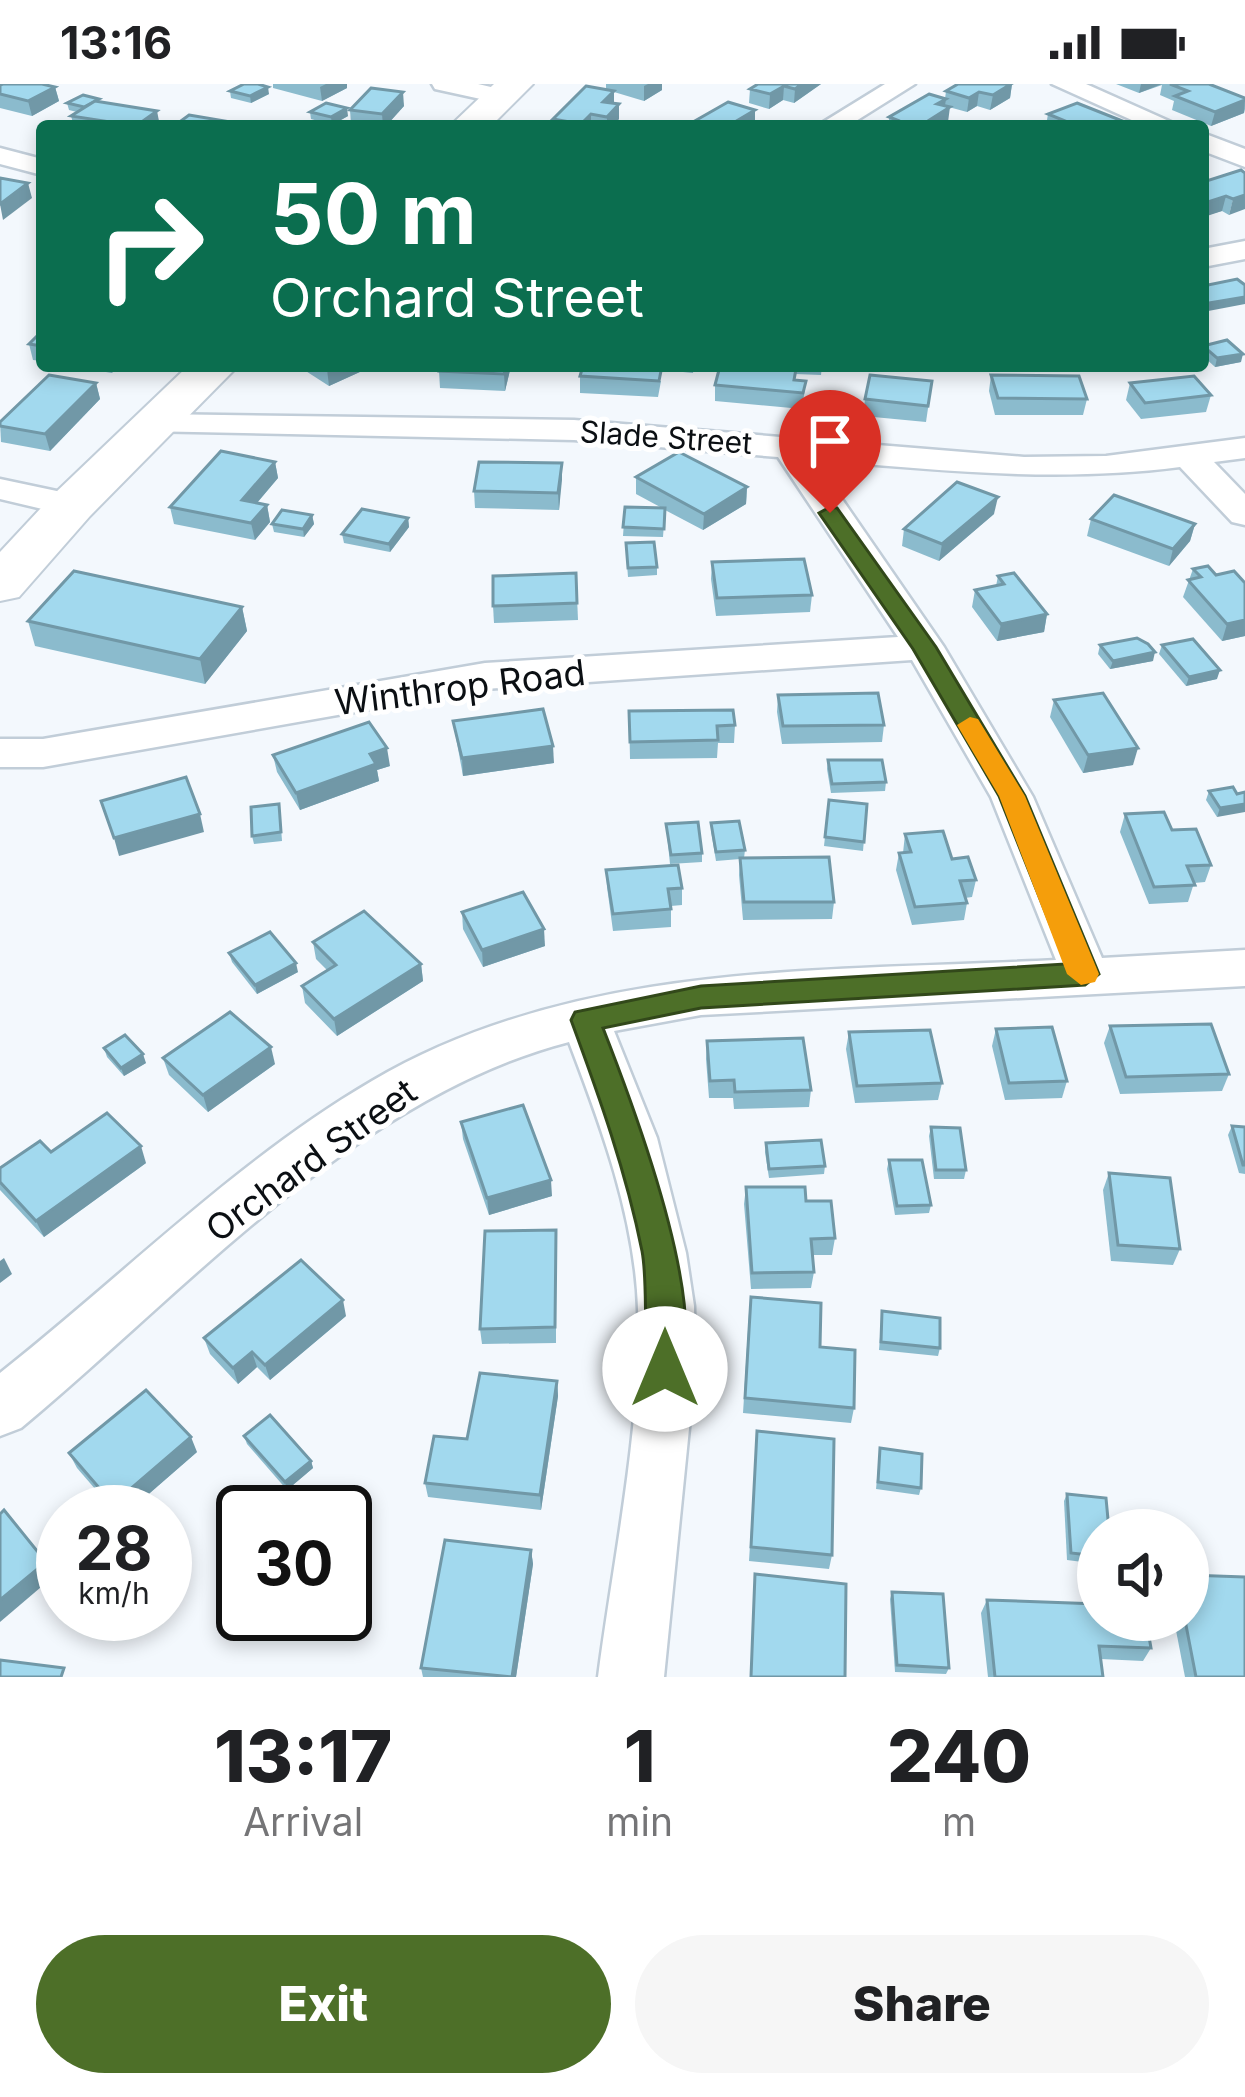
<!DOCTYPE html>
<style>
body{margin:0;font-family:Inter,sans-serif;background:#f6f6f6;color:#202124;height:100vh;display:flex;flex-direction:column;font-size:45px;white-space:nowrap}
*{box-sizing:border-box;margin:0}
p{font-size:39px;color:#757577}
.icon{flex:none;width:66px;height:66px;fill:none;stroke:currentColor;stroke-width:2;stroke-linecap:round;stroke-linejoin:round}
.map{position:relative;height:1593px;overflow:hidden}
.panel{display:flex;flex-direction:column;background:#fff;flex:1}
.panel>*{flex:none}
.hud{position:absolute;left:36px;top:36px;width:1173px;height:252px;border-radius:12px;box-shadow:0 6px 18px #0003;background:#0b6e4f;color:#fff;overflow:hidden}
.fabs{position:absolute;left:1077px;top:1425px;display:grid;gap:24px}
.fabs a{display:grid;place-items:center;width:132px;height:132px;border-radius:50%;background:#fff;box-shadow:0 6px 18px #0003;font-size:60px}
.speed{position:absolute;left:36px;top:1401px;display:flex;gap:24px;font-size:60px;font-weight:700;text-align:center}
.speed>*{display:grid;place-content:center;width:156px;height:156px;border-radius:50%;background:#fff;box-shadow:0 6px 18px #0003;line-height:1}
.speed small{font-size:30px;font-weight:400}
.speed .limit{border:6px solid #111;border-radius:18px;background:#fff;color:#111}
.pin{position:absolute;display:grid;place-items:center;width:102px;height:102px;color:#fff;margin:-123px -51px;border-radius:50% 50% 50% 0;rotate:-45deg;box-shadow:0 0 12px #0007}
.pin .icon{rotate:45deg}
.me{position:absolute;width:132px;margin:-66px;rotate:0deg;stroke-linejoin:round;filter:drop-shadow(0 0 9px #0008)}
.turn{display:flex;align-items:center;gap:42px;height:252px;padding:0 36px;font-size:54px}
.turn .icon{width:156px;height:156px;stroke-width:2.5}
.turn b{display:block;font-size:84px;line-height:102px}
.eta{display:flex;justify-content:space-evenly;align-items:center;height:204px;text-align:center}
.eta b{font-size:72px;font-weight:800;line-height:84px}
.cta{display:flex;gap:24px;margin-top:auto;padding:24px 36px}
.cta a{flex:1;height:138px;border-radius:72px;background:#4d6f28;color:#fff;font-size:48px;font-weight:800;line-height:138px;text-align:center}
.cta a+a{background:#f6f6f6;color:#202124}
.status{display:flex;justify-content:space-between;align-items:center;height:84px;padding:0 60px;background:#fff;direction:ltr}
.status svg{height:33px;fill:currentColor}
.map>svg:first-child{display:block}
</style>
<div class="status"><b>13:16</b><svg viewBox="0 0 49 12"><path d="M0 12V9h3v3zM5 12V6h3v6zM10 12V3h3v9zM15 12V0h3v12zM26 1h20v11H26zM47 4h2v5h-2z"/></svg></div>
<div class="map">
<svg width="1245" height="1593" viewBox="0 0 1245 1593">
<rect width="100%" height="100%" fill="#f3f8fd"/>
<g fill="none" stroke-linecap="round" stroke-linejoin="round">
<!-- street casing -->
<g stroke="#c1cdd8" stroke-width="5">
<g id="street">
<path d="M432,0H478L508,7L511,12L499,19L435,5Z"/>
<path d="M885,0H915L848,42H817Z"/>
<path d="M1052,0H1086L1180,42H1145Z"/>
<path d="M1203,49L1245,65V83L1203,67Z"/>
<path d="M0,64L42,75V91L0,80Z"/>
<path d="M1245,157V175L1203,183V165Z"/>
<path d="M156,330L574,336L1024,373L1106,372L1245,354V374L1214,378L1245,410V441L1232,438L1180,383C1057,399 938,386 815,376L944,563L1033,713L1102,874L1245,866V902L701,931L614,947L657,1054L686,1169L694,1222L695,1285L664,1593H598C613,1476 642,1342 638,1225C635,1133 601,1042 569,958C356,1013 186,1207 21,1344L0,1352V1289C123,1192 237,1076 372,997C577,876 827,888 1056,876L991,713L912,576L485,605L43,683H0V655H43L485,579L898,553L778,373L574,356L144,347L139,340L144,333Z"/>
<path d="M0,395L85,413L90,421L85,429L72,432L0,415Z"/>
</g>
</g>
<!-- secondary casing -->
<g stroke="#c1cdd8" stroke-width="4">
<g id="secondary">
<path d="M494,0H533L491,42H450Z"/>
<path d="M188,282H238L90,432L19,513L0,517V468L54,410Z"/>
</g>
</g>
<!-- street -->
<use href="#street" fill="#fff" fill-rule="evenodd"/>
<!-- secondary -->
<use href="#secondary" fill="#fff" fill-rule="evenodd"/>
</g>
<!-- wall -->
<g fill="#8bbbcd">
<path d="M273,0H347V4L322,17L273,4Z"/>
<path d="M606,0H662V6L644,17L614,8V20L619,35L612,42H553V35L606,6Z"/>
<path d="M758,0H821L794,19L783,16L769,25L749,19L750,5Z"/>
<path d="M1012,0L1010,14L990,26L977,22L967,28L945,22L948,38L942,42H886L889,41V33L945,15L946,7Z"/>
<path d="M1116,0H1209L1245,14V25L1244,29L1211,42L1172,26L1174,17L1160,11L1162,1L1139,9Z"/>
<path d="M0,1L55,3L59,17L32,32L0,24Z"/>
<path d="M230,7L269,10L251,19L231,14Z"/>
<path d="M100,17L160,42H74L71,32L77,28L69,26L67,19Z"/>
<path d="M404,22L386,42L351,40L350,26Z"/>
<path d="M310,28L348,32L332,41L311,35Z"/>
<path d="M1048,30L1120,36L1118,42H1046Z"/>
<path d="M1241,86L1229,131L1222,127L1203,132V98Z"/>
<path d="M42,247V277L33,276L29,260Z"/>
<path d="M1203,261L1241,278L1215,283L1203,272Z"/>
<path d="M69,282H119L112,289Z"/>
<path d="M298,282H373L329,302Z"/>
<path d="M511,282L505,307L440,304L439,287Z"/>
<path d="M663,282H694L693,289L663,286Z"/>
<path d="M794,282H822L821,291L795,290V296L806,297L802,325L715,317V301L794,285Z"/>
<path d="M991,291L1087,315L1083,331H995L989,307Z"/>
<path d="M580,292L661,297L658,313L580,309Z"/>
<path d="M932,297L926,338L863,332L865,315Z"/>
<path d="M96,299L100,315L50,367L1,358L0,338Z"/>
<path d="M1130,299L1211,311L1206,328L1141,335L1126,316Z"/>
<path d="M275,378L278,394L257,419L267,421L270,438L255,456L174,440L170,423Z"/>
<path d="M562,379L559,426L475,424L474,407Z"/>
<path d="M636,393L747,403L746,420L703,446L665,426L663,453L623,452L625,423L662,424L636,410Z"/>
<path d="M994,430L939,477L902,462L904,445Z"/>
<path d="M312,431L314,440L304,453L274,448L272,440Z"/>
<path d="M408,434L409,443L390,468L344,459L342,450Z"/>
<path d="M1091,435L1195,440L1190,457L1169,482L1087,452Z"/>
<path d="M626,468L657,483V491L628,493Z"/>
<path d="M712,478L812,511L810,528L716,532L711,495Z"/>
<path d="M1193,485L1245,499V552L1222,557L1183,513Z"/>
<path d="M576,489L578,536L494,539L493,522Z"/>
<path d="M998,492L1047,530L1044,548L997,557L972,523L975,506L996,502Z"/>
<path d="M242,523L247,547L205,600L35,562L28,537Z"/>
<path d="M1100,561L1153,577L1110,585L1098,570Z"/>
<path d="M1162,561L1217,595L1186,602L1159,570Z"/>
<path d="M778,611L884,641L882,658L782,660L777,628Z"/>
<path d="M1054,616L1133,681L1083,689L1050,633Z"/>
<path d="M629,627L735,641L734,659H718L717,674L630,675Z"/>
<path d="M453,637L554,679L463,692Z"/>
<path d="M273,671L390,682L377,686L379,697L300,726L277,688Z"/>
<path d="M828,676L886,698L885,707L831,709L827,685Z"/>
<path d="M1233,703L1217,733L1206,716L1209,707Z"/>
<path d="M829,716L867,720L863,767L824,762Z"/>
<path d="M280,729L282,757L254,760L252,752Z"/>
<path d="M1125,730L1172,746L1211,781L1205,798L1194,799L1188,818L1149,820L1120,748Z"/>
<path d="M711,739L745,766L744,774L834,818L832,835L743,836L739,791L740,775L716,777L711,747Z"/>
<path d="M666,740L702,769V778L670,780Z"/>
<path d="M905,750L952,775L976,796L972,813L965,814L967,819L964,836L912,841L896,786L899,769H903Z"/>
<path d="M606,786L682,804V821L671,822V843L613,847L607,803Z"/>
<path d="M462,828L545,862L483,883L463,845Z"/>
<path d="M313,858L421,880L423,897L337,952L305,919L302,902L327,886L316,875Z"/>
<path d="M229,869L298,888L257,910L232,878Z"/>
<path d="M1110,942L1229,990L1222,1007L1120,1010L1104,959Z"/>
<path d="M996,945L1067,997L1062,1014L1005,1016L992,962Z"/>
<path d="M849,948L942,999L938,1016L855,1019L846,965Z"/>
<path d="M707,957L811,1006L809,1023L734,1025L733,1014H709L706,975Z"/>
<path d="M104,964L146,979L124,992L107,973Z"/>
<path d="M163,974L275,980L208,1028L169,991Z"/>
<path d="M461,1038L552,1112L489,1131L463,1055Z"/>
<path d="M1232,1042L1245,1043V1090L1239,1089L1228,1051Z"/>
<path d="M931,1043L966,1086L964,1095H934L929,1052Z"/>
<path d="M766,1059L825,1082L824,1090L769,1094L765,1068Z"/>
<path d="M51,1068L146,1079L44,1153L0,1106V1084Z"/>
<path d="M889,1076L931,1121L929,1129L895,1131L887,1085Z"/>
<path d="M1109,1089L1180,1165L1173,1181L1111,1177L1103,1106Z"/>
<path d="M746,1103L806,1117L835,1154L832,1171H812L814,1188L811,1204L751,1205L744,1120Z"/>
<path d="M556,1146V1259L482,1260L480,1245Z"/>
<path d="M882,1227L940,1264L938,1272L879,1266Z"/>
<path d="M749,1229L820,1263L854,1324L851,1339L743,1329Z"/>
<path d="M346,1232L270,1296L257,1283L238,1300L210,1270L204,1254Z"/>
<path d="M557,1297L558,1312L541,1426L428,1413L425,1399L467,1355Z"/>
<path d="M757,1347L832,1471L829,1485L749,1477Z"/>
<path d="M244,1352L311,1377L313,1384L287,1406L247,1360Z"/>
<path d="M880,1364L921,1404L919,1411L876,1405Z"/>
<path d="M197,1368L128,1428H115L77,1384L69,1369Z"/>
<path d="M1067,1410L1098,1446V1480L1067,1476L1064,1417Z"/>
<path d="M531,1466L533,1480L516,1593H423L421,1584Z"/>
<path d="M1097,1501L1098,1536L1151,1564L1143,1577L1101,1575L1103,1593H988L981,1529L987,1516L1091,1520L1090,1515Z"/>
<path d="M892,1508L949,1584L946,1590L895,1588L890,1515Z"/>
<path d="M1174,1536H1188L1245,1593H1185Z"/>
</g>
<!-- shaded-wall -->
<g fill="#7198a7">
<path d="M326,0H347V4L322,17L320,3Z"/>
<path d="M648,0H662V6L644,17V2Z"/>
<path d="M802,0H821L794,19L795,5Z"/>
<path d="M1012,0L1010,14L990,26L993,11Z"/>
<path d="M1141,0H1162L1139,9Z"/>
<path d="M784,2L783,16L769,25L770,10Z"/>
<path d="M55,3L59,17L32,32L28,17Z"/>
<path d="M268,3L269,10L251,19L250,12Z"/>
<path d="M614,7V21L603,18Z"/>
<path d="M403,8L404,22L386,42H383L382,30Z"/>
<path d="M979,8L977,22L967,28L969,14Z"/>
<path d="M946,15L944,28L950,23L948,38L942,42H920L937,20Z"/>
<path d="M1245,16L1244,29L1211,42L1215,28Z"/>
<path d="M619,20V35L612,42H607V33Z"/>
<path d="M347,24L348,32L332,41L331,33Z"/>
<path d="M755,26V40L752,42H728Z"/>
<path d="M157,27L160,42H136Z"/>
<path d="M591,30V42H581V40Z"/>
<path d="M28,99L32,114L3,136L0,120Z"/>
<path d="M1245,111V125L1229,131L1233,115Z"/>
<path d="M1226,112L1222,127L1204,133L1208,118Z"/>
<path d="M1245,213V220L1203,228V220Z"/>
<path d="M1243,270L1241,278L1215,283L1217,274Z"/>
<path d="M335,282H373L329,302L327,285Z"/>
<path d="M506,282H511L505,307L504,290Z"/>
<path d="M96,299L100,315L50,367L45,350Z"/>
<path d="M275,378L278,394L245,433L242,416Z"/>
<path d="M562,379V396L559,426L558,409Z"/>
<path d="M747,403L746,420L703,446L704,430Z"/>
<path d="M998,413L994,430L939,477L942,460Z"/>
<path d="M267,421L270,438L255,456L251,439Z"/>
<path d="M312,431L314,440L304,453L303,445Z"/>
<path d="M408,434L409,443L390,468L389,460Z"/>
<path d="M1195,440L1190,457L1169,482L1173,465Z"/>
<path d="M242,523L247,547L205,600L200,575Z"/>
<path d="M1047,530L1044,548L997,557L1001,540Z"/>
<path d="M1245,536V552L1222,557L1227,540Z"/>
<path d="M1155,568L1153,577L1110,585L1113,577Z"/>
<path d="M1220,586L1217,595L1186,602L1189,593Z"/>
<path d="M553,662L554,679L463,692L462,674Z"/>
<path d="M387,664L390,682L377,686L379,697L300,726L296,709L370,670Z"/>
<path d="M1138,664L1133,681L1083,689L1088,671Z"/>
<path d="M1245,720V728L1217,733L1220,724Z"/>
<path d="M200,730L204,748L119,772L114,754Z"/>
<path d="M544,845L545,862L483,883L482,866Z"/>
<path d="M296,879L298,888L257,910L255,901Z"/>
<path d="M421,880L423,897L337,952L334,935Z"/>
<path d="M271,963L275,980L208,1028L203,1011Z"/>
<path d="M143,970L146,979L124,992L121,984Z"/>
<path d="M141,1062L146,1079L44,1153L36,1137Z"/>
<path d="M551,1096L552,1112L489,1131L487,1114Z"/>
<path d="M4,1174L12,1190L0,1199V1177Z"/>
<path d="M343,1216L346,1232L270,1296L265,1281Z"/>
<path d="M252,1268L257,1283L238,1300L233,1284Z"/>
<path d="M557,1297L558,1312L541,1426L540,1411Z"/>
<path d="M191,1353L197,1368L128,1428H117L113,1420Z"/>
<path d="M311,1377L313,1384L287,1406L285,1398Z"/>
<path d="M531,1466L533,1480L516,1593H512Z"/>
<path d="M46,1478L54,1492L0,1538V1516Z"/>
<path d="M120,1530H132L115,1546L111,1539Z"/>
</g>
<!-- building -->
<g fill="#a2d9ee" stroke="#7198a7" stroke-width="3">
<path d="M3,0H42L55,3L28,17L0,10V1Z"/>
<path d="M244,0H258L268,3L250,12L230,7Z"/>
<path d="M758,0H802L795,5L784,2L770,10L750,5Z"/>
<path d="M958,0H1011L993,11L979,8L969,14L946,7Z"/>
<path d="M1170,0H1209L1245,14V16L1215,28L1175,12L1188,7Z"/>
<path d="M586,2L614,7L603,18L619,20L607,33L591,30L581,40L553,35Z"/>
<path d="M371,4L403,8L382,30L350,26Z"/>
<path d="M929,10L946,15L937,20L950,23L920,42H886L897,36L889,33Z"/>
<path d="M83,11L99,15L84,23L67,19Z"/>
<path d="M95,17L157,27L136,42L71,32Z"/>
<path d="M728,18L755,26L728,42H686Z"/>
<path d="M326,19L347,24L331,33L310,28Z"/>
<path d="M1077,19L1120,36L1105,42H1077L1048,30Z"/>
<path d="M189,31L231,38L225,42H174Z"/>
<path d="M1241,86L1245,89V111L1233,115L1226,112L1208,118L1203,115V98Z"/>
<path d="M0,94L28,99L0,120Z"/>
<path d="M1237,195L1245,201V213L1203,220V202Z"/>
<path d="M42,247V262L29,260Z"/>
<path d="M1227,256L1243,270L1217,274L1203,262Z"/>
<path d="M440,282H506L504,290L439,287Z"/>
<path d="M583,282H662L659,297L580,292Z"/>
<path d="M720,282H762L796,285L794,296L806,297L803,309L715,301Z"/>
<path d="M49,291L96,299L45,350L0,342V338Z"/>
<path d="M870,291L932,297L928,322L865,315Z"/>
<path d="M991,291L1079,292L1087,315L998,314Z"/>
<path d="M1194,292L1211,311L1145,319L1130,299Z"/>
<path d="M221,367L275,378L242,416L267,421L251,439L170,423Z"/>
<path d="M679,368L747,403L704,430L636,393Z"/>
<path d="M479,378L562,379L558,409L474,407Z"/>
<path d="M957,398L998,413L942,460L904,445Z"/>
<path d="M1114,411L1195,440L1173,465L1091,435Z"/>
<path d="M625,423L665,424L664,445L623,443Z"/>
<path d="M362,425L408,434L389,460L342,450Z"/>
<path d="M282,426L312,431L303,445L272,440Z"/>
<path d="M654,458L657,483L628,484L626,459Z"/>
<path d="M804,475L812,511L717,514L712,478Z"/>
<path d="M1208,482L1216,491L1234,487L1245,499V536L1227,540L1188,496L1201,493L1193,485Z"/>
<path d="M74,487L242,523L200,575L28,537Z"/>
<path d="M576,489L577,519L493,522V492Z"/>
<path d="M1014,489L1047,530L1001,540L975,506L1004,500L998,492Z"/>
<path d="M1137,554L1148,560L1155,568L1113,577L1100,561Z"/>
<path d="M1193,555L1220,586L1189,593L1162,561Z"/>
<path d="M878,609L884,641L783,642L778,611Z"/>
<path d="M1103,609L1138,664L1088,671L1054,616Z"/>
<path d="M543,625L553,662L462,674L453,637Z"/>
<path d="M733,626L735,641L717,642L718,656L630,658L629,627Z"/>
<path d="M369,638L387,664L370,670L376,680L296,709L273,671Z"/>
<path d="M828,676H882L886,698L832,700Z"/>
<path d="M186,693L200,730L114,754L101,717Z"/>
<path d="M1233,703L1237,710L1245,708V720L1220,724L1209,707Z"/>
<path d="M829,716L867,720L864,758L825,753Z"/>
<path d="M279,720L281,748L252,752L251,723Z"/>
<path d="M1164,728L1172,746L1196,745L1211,781L1187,782L1195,801L1154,803L1125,730Z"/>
<path d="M739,737L745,766L716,768L711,739Z"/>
<path d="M698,738L702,769L671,771L666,740Z"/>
<path d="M943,747L952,775L968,773L976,796L960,797L967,819L915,823L899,769L911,768L905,750Z"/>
<path d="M829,773L834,818H744L740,774Z"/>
<path d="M678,781L682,804L668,805L671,825L613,830L606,786Z"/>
<path d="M523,808L544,845L482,866L462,828Z"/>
<path d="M364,827L421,880L334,935L302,902L336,881L313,858Z"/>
<path d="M270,848L296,879L255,901L229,869Z"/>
<path d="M230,928L271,963L203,1011L163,974Z"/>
<path d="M1211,940L1229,990L1126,993L1110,942Z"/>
<path d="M1052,943L1067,997L1009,999L996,945Z"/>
<path d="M930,946L942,999L857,1002L849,948Z"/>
<path d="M125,951L143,970L121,984L104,964Z"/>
<path d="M803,954L811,1006L735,1008L734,996L710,997L707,957Z"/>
<path d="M523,1021L551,1096L487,1114L461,1038Z"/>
<path d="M107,1029L141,1062L36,1137L0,1098V1084L40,1057L51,1068Z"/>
<path d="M1232,1042L1245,1043V1081H1243Z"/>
<path d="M931,1043L960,1044L966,1086H936Z"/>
<path d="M821,1056L825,1082L769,1085L766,1059Z"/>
<path d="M889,1076H922L931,1121L897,1122Z"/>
<path d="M1109,1089L1170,1094L1180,1165L1118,1161Z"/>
<path d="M746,1103H805L806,1117H831L835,1154L811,1155L814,1188L752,1189Z"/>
<path d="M556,1146L555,1243L480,1245L485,1147Z"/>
<path d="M301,1176L343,1216L265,1281L252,1268L233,1284L204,1254Z"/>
<path d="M751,1213L821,1219L820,1263L855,1266L854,1324L745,1314Z"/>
<path d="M882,1227L940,1234V1264L881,1258Z"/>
<path d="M480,1289L557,1297L540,1411L425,1399L434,1352L467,1355Z"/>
<path d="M146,1306L191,1353L113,1420L69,1369Z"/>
<path d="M270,1331L311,1377L285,1398L244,1352Z"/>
<path d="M757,1347L834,1355L832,1471L751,1463Z"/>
<path d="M880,1364L922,1370L921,1404L878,1398Z"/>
<path d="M1067,1410L1106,1414L1109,1446H1098V1472L1071,1469Z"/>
<path d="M4,1426L46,1478L0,1516V1430Z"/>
<path d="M445,1456L531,1466L512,1593L421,1584Z"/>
<path d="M755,1490L846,1500L845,1593H751Z"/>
<path d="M1188,1491L1245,1493V1593H1196L1185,1536H1188Z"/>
<path d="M892,1508L943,1510L949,1584L897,1581Z"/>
<path d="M987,1516L1098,1520V1536H1146L1151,1564L1099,1562L1103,1593H995Z"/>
<path d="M104,1530H120L111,1539Z"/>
<path d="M0,1576L64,1584L61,1593H0Z"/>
</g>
<!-- route -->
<path fill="#4d6f28" stroke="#32481a" stroke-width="3" d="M830,423L837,424L936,563L1025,712L1099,890L1085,901L701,924L603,944C632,1018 711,1223 678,1296L665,1301L653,1296C641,1269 649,1203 642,1167C626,1087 599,1012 571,936L575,928L701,902L1066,880L999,712L913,565L819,429Z"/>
<!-- slow -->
<path fill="#f59e0b" d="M970,633L978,635L1025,712L1099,890L1095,898L1081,901L1067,890L999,712L957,641Z"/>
<g text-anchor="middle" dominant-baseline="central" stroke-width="10" stroke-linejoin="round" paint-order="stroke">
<!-- far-street labels -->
<g font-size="30" fill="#0b0f13" stroke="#fff">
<text transform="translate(666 353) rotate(4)">Slade Street</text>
</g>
<!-- street labels -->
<g font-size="36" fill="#0b0f13" stroke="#fff">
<text transform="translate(460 603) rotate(-7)">Winthrop Road</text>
<text transform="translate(311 1076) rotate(-36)">Orchard Street</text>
</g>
</g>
</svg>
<div class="fabs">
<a><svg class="icon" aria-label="sound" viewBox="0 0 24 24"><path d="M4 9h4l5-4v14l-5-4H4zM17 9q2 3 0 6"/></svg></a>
</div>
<div class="speed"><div>28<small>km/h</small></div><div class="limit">30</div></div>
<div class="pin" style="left:830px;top:429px;background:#d93025"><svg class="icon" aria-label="arrive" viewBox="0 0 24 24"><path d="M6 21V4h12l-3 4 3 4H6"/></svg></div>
<svg class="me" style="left:665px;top:1285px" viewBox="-20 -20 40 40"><circle r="19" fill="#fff"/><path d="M0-13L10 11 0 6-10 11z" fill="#4d6f28"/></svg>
<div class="hud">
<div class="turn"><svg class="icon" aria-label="right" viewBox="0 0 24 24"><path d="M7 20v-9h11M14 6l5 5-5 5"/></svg><div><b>50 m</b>Orchard Street</div></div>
</div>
</div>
<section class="panel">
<div class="eta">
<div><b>13:17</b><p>Arrival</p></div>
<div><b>1</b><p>min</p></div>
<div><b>240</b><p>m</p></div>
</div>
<div class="cta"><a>Exit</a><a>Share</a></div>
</section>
